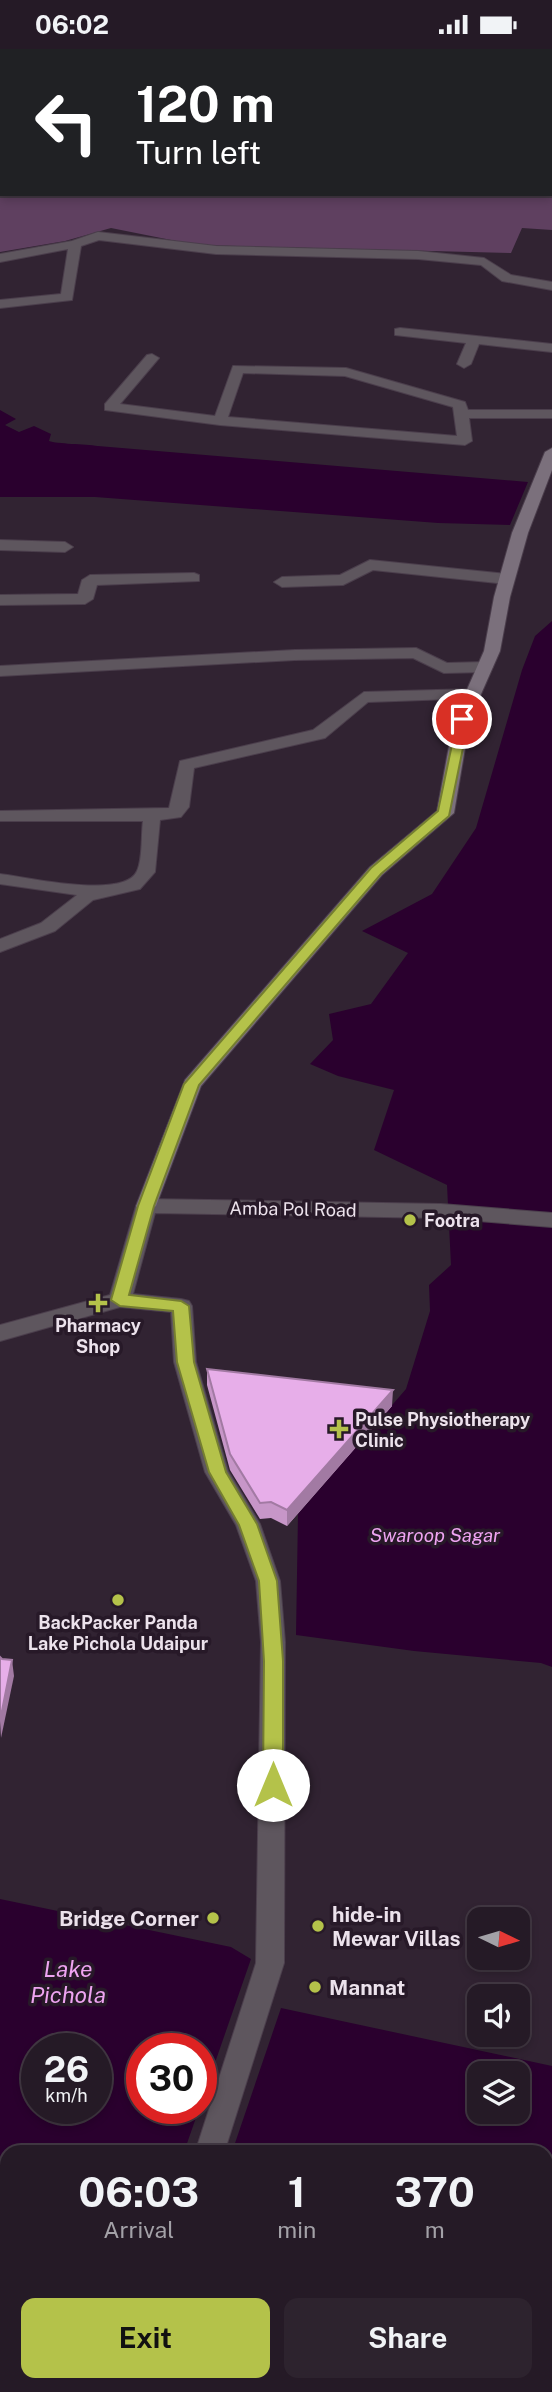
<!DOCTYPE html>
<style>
body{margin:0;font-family:"Public Sans",sans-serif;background:#2d232e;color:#f1f3f6;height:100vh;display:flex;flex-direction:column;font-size:26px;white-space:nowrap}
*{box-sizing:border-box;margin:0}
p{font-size:23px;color:#a3a1a7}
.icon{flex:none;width:38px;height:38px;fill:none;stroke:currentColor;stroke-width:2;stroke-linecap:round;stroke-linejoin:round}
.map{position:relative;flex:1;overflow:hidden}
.drawer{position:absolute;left:0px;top:2096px;width:553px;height:247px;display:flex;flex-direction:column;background:#251a26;border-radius:21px 21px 0 0;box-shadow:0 4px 10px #0003,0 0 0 2px #423843}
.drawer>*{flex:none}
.top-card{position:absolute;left:0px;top:0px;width:553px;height:147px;box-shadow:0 4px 10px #0003,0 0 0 2px #423843;background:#202124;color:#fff;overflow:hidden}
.needle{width:46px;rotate:95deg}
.buttons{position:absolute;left:467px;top:1858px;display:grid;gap:14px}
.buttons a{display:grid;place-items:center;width:63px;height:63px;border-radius:14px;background:#251a26;box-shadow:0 4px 10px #0003,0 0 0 2px #423843;font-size:35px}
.speed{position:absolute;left:21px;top:1984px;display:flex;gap:14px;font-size:35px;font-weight:700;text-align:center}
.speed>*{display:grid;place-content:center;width:91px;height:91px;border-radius:50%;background:#251a26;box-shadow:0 4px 10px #0003,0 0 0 2px #423843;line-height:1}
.speed small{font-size:18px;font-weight:400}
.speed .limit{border:10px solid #d22;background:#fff;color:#111}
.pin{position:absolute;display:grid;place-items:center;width:60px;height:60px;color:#fff;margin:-30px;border:4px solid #fff;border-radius:50%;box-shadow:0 2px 7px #0007}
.me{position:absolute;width:77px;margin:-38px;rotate:0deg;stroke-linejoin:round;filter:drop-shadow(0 0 5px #0008)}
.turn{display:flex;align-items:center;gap:24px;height:147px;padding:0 21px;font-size:32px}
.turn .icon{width:91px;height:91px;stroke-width:2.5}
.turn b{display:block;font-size:49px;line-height:60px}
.eta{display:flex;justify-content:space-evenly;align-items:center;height:119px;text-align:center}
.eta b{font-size:42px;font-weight:700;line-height:49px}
.cta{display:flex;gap:14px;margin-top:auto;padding:14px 21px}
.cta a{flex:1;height:80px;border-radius:14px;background:#b4c24a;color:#111;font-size:28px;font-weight:700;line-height:80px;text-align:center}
.cta a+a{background:#2d232e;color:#f1f3f6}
.status{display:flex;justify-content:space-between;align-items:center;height:49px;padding:0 35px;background:#251a26;direction:ltr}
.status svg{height:19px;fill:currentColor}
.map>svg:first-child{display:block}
</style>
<div class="status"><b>06:02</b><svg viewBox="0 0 49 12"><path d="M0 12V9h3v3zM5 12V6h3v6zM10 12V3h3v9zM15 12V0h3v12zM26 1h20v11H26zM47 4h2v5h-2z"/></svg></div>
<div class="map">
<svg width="552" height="2343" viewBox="0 0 552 2343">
<rect width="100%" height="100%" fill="#312332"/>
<!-- green -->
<path fill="#5f4060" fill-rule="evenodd" d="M0,0H552V181L522,179L511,204L196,196L111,179L65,192L0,203ZM2,2H551V145H2Z"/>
<!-- water -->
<g fill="#2a002e" fill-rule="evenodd">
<path d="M0,361L16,370L5,376L19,383L34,377L51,385L49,392C57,395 85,395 98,397L528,433L510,476L438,474L95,448H0Z"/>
<path d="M552,572V1618L541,1614L414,1602L296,1586L298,1465L406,1340L430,1262L429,1236L451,1216L447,1136L374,1101L394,1041L338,1027L310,1015L333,991L329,965L371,955L408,904L362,882L432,845L476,779L522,621L535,587Z"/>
<path d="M0,1850L231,1898L251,1910L201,2054V2000H142V2060H199L184,2103L7,2104V2257L0,2256ZM96,2000V2060H37V2000Z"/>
<path d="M281,1959L552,2017V2343H415L411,2336H546V2104L232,2103ZM480,2025H518V2063H480Z"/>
</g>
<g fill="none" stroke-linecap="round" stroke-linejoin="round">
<!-- street casing -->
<g stroke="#4b3e4c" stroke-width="2">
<g id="street">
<path d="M98,183L216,197L418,202L484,209L511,226L552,233V241L502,232L481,216L418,210L216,205L99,191L81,197L72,251L0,259V251L61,245L68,200L0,213V205L72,192Z"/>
<path d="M400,279L552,295V303L479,295L471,315L464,319L457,315L466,294L395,286V280Z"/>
<path d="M152,305L159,309L120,355L215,367L233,317L346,319L465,353L468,361H552V369H469L472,392L465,396L220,376L105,361V355L147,306ZM243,324L345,327L453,358L457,387L228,368Z"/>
<path d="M0,491L65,493L73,498L65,503L0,501Z"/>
<path d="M370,511L507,525L515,530L507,535L373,521L343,536L282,538L274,533L282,528L340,526Z"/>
<path d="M194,524L199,526V532L97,536L93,550L85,555L0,556V546L78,545L82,531L90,526Z"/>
<path d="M416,599L447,614L485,613L493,618L485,623L444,624L413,609L295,611L0,627V617L295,601Z"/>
<path d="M473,640L481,645L479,649L368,653L325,689L194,719L189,758L181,768L160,771L155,823L140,840L93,851L55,882L0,903V890L41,874L77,846L0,835V825C27,828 124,851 137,822C143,809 141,786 143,772H0V762L169,759L180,712L313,681L364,643Z"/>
<path d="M146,1150L441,1155L552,1164V1178L441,1169L155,1164L133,1245L181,1250L189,1252L192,1257L196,1313L228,1422L260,1475L280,1532L285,1593L284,1914L224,2104H195L256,1914L261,1593L256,1532L236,1476L205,1423L174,1313L171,1263L120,1258L0,1292V1276L110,1246L136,1157Z"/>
</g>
</g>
<!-- secondary casing -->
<g stroke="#4b3e4c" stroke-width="2">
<path id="secondary" d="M552,399V421L528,484L510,548L500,602L470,670L454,764L382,826L201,1037L156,1157L146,1164L139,1162L136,1157L185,1031L370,818L437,762L454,670L484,602L494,548L512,484L545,403Z"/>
</g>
<!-- street -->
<use href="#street" fill="#5e565e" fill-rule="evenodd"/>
<!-- secondary -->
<use href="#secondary" fill="#7b707c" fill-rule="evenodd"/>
</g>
<!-- wall -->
<g fill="#c796c8">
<path d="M207,1320L392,1357L287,1477L271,1469L260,1470L230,1421L207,1336Z"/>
<path d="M77,2336H235L232,2343H105Z"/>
</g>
<!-- shaded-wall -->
<g fill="#a27aa3">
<path d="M393,1341L392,1357L287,1477V1461Z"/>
<path d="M12,1611L14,1627L1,1689L0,1672Z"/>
<path d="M228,2336H235L232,2343H226Z"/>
</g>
<!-- building -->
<g fill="#e7aee9" stroke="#a27aa3" stroke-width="2">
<path d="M207,1320L393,1341L287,1461L271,1453L260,1454L230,1405Z"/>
<path d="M0,1608L2,1610L12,1611L0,1672Z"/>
<path d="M139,2336H228L226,2343H167Z"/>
</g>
<!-- route -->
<path fill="#b4c24a" stroke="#757e30" stroke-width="2" d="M458,667L469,670L449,767L381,825L199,1036L154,1157L129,1246L181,1252L189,1257L194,1313L226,1423L257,1475L277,1532L283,1612V1736L280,1742H266L263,1736L264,1612L259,1532L239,1476L209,1423L177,1313L173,1262L120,1257L111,1251L138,1157L184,1035L371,819L438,762Z"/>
<!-- markers -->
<g fill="#b4c24a" stroke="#271928" stroke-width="2.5">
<circle cx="410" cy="1171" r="7"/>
<path d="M94.5 1243.5h7v7h7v7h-7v7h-7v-7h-7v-7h7z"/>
<path d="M335.5 1369.5h7v7h7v7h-7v7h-7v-7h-7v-7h7z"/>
<circle cx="118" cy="1551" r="7"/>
<circle cx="213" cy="1869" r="7"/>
<circle cx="318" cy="1877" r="7"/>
<circle cx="315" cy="1938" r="7"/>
</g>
<g text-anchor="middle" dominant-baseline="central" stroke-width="7" stroke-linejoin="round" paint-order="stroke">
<!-- street labels -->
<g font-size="18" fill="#ece2ec" stroke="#271928">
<text transform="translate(293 1160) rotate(1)">Amba Pol Road</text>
</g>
<!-- poi labels -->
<g font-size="18" font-weight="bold" fill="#ece2ec" stroke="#271928" text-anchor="start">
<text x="424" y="1171">Footra</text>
<text x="98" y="1276" text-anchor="middle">Pharmacy<tspan x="98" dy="21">Shop</tspan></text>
<text x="355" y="1370">Pulse Physiotherapy<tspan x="355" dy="21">Clinic</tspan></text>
<text x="118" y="1573" text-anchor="middle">BackPacker Panda<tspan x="118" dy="21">Lake Pichola Udaipur</tspan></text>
</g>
<!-- water labels -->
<g font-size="19" font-style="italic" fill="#eea4f1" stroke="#271928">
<text x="435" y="1486">Swaroop Sagar</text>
</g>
<!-- near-poi labels -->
<g font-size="21" font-weight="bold" fill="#ece2ec" stroke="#271928" text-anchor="start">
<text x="332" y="1865">hide-in<tspan x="332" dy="24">Mewar Villas</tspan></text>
<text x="199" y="1869" text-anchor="end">Bridge Corner</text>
<text x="329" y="1938">Mannat</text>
</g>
<!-- near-water labels -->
<g font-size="23" font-style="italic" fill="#eea4f1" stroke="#271928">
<text x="68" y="1919">Lake<tspan x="68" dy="26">Pichola</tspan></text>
</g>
</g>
</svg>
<div class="buttons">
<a><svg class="needle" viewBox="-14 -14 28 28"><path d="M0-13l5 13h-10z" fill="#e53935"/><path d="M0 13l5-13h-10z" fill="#a3a1a7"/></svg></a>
<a><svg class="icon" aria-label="sound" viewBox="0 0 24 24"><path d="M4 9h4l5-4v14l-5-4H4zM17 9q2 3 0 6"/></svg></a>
<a><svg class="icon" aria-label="layers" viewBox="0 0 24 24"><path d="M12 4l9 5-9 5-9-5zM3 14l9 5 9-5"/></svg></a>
</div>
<div class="speed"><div>26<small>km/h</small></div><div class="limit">30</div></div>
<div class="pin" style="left:462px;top:670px;background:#d93025"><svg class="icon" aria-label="arrive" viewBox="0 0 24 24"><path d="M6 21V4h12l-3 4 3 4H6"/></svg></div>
<svg class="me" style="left:273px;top:1736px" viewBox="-20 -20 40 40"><circle r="19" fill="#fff"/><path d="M0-13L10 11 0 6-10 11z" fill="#b4c24a"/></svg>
<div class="top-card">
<div class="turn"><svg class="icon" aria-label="left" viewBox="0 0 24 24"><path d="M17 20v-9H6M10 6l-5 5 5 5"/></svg><div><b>120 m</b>Turn left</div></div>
</div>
<section class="drawer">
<div class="eta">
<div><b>06:03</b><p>Arrival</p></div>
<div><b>1</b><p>min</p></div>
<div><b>370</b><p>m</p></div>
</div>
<div class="cta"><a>Exit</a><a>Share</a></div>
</section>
</div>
